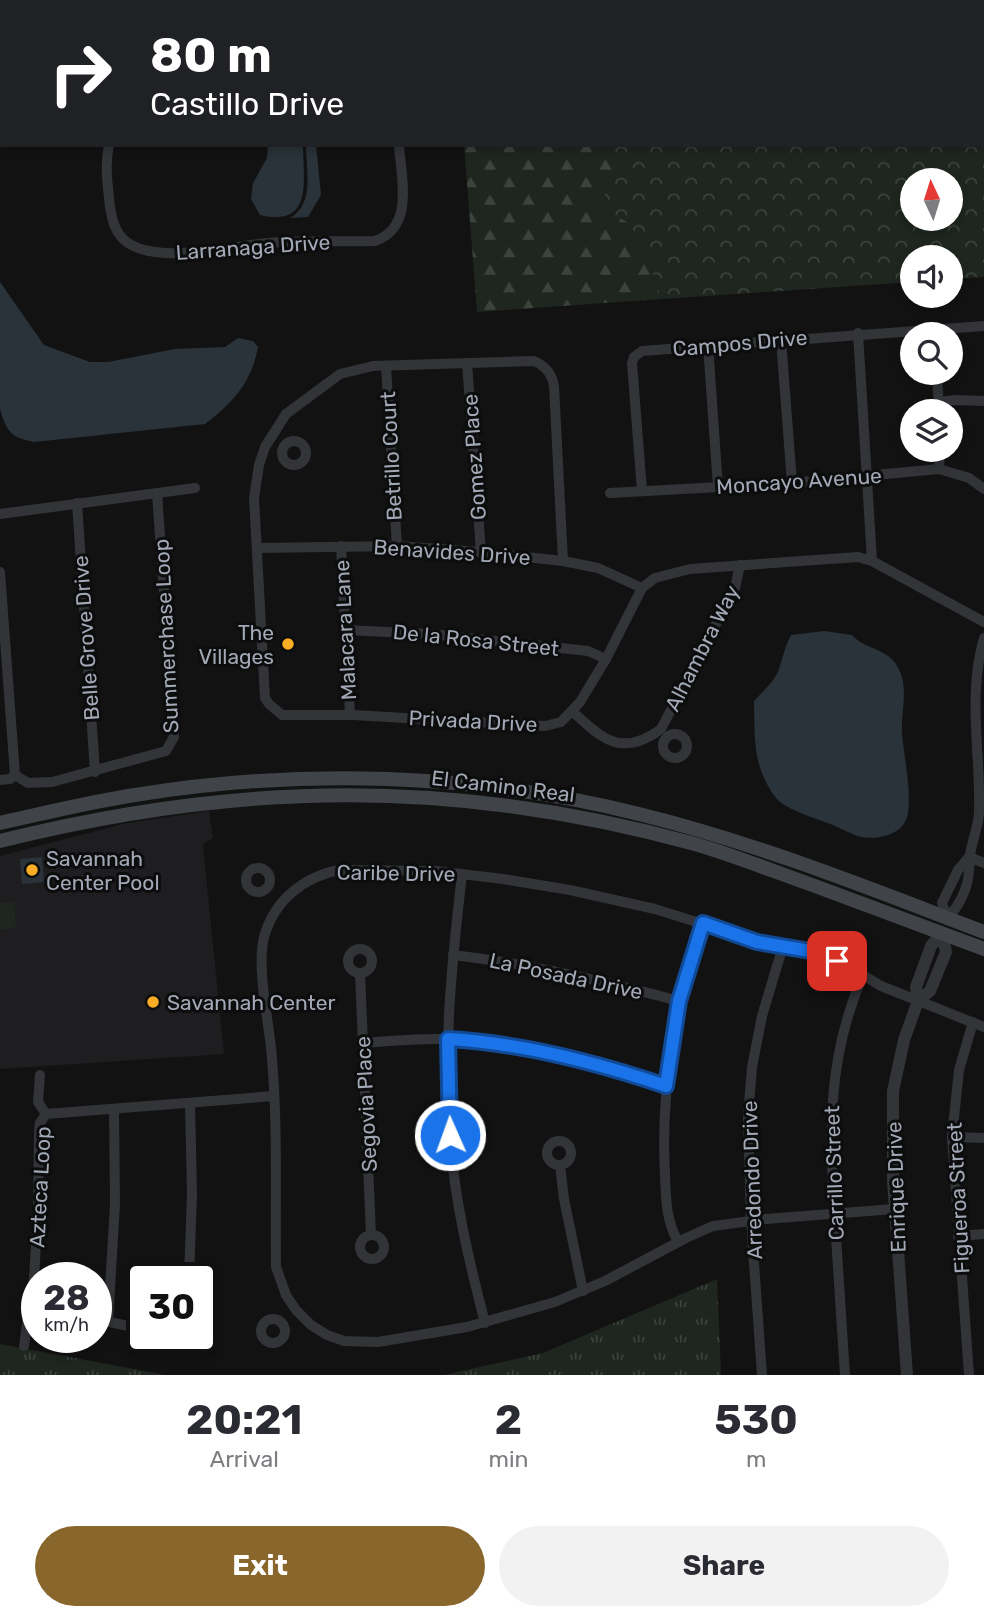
<!DOCTYPE html>
<style>
body{margin:0;font-family:Rubik,sans-serif;background:#f2f2f3;color:#2b2b33;height:100vh;display:flex;flex-direction:column;font-size:26px;white-space:nowrap}
*{box-sizing:border-box;margin:0}
p{font-size:23px;color:#7c7c81}
.icon{flex:none;width:38px;height:38px;fill:none;stroke:currentColor;stroke-width:2;stroke-linecap:round;stroke-linejoin:round}
.map{position:relative;height:1375px;overflow:hidden}
.drawer{display:flex;flex-direction:column;background:#fff;flex:1}
.drawer>*{flex:none}
.top-card{position:absolute;left:0px;top:0px;width:985px;height:147px;box-shadow:0 4px 10px #0003;background:#202124;color:#fff;overflow:hidden}
.needle{width:46px;rotate:356deg}
.buttons{position:absolute;left:900px;top:168px;display:grid;gap:14px}
.buttons a{display:grid;place-items:center;width:63px;height:63px;border-radius:50%;background:#fff;box-shadow:0 4px 10px #0003;font-size:35px}
.speed{position:absolute;left:21px;top:1262px;display:flex;gap:14px;font-size:35px;font-weight:700;text-align:center}
.speed>*{display:grid;place-content:center;width:91px;height:91px;border-radius:50%;background:#fff;box-shadow:0 4px 10px #0003;line-height:1}
.speed small{font-size:18px;font-weight:400}
.speed .limit{border:4px solid #111;border-radius:10px;background:#fff;color:#111}
.pin{position:absolute;display:grid;place-items:center;width:60px;height:60px;color:#fff;margin:-30px;border-radius:14px;box-shadow:0 4px 10px #0006}
.me{position:absolute;width:77px;margin:-38px;rotate:358deg;stroke-linejoin:round;filter:drop-shadow(0 0 5px #0008)}
.turn{display:flex;align-items:center;gap:24px;height:147px;padding:0 35px;font-size:32px}
.turn .icon{width:91px;height:91px;stroke-width:2.5}
.turn b{display:block;font-size:49px;line-height:60px}
.eta{display:flex;justify-content:space-evenly;align-items:center;height:119px;text-align:center}
.eta b{font-size:42px;font-weight:700;line-height:49px}
.button{display:flex;gap:14px;margin-top:auto;padding:14px 35px}
.button a{flex:1;height:80px;border-radius:42px;background:#88662c;color:#fff;font-size:28px;font-weight:700;line-height:80px;text-align:center}
.button a+a{background:#f2f2f3;color:#2b2b33}
.map>svg:first-child{display:block}
</style>
<div class="map">
<svg width="984" height="1375" viewBox="0 0 984 1375">
<defs>
<pattern id="grass-tufts" width="24" height="20" patternUnits="userSpaceOnUse" patternTransform="scale(1.75)"><rect width="24" height="20" fill="#1e261f"/><path d="M3 7l-1-3M5 7V3M7 7l1-3M15 17l-1-3M17 17v-4M19 17l1-3" fill="none" stroke="#3c433d"/></pattern>
<pattern id="forest-firs" width="22" height="20" patternUnits="userSpaceOnUse" patternTransform="scale(1.75)"><rect width="22" height="20" fill="#1e261f"/><path d="M5 1l3.5 6h-7zM16 11l3.5 6h-7z" fill="#3c433d"/></pattern>
<pattern id="park-crowns" width="20" height="18" patternUnits="userSpaceOnUse" patternTransform="scale(1.75)"><rect width="20" height="18" fill="#1e261f"/><path d="M2 6a3 3 0 1 1 6 0M12 15a3 3 0 1 1 6 0" fill="none" stroke="#3c433d"/></pattern>
</defs>
<rect width="100%" height="100%" fill="#121213"/>
<!-- built -->
<path fill="#1e1e20" d="M209,811L213,838L205,842L203,846L224,1054L0,1069V856L127,823Z"/>
<!-- grass -->
<g fill="url(#grass-tufts)">
<path d="M717,1279L721,1375H444L543,1353Z"/>
<path d="M0,1344L166,1375H0Z"/>
</g>
<!-- forest -->
<path fill="url(#forest-firs)" d="M464,145H607L624,168L599,204L630,223L645,252L662,299L477,312Z"/>
<!-- park -->
<path fill="url(#park-crowns)" fill-rule="evenodd" d="M616,0H984V277L950,279V257H912V282L662,299L645,252L630,224L598,204L624,168L607,145H984V2ZM912,180H950V219H912Z"/>
<!-- garden -->
<path fill="#1e261f" d="M14,902L16,928L0,930V903Z"/>
<!-- water -->
<g fill="#2a3339">
<path d="M268,145H303C303,180 314,228 260,215L251,199L253,183L267,158Z"/>
<path d="M306,145H316L321,195L308,217L290,218C315,204 306,170 306,145Z"/>
<path d="M0,282L44,345L90,362H108L175,349L225,347L238,338L253,341L258,347C252,382 232,404 205,424L34,442C10,437 7,432 0,409Z"/>
<path d="M824,631L852,635C864,649 885,648 896,664C910,686 901,708 902,731C903,755 913,794 907,817C902,836 874,841 857,836C847,832 838,827 828,823C814,818 785,809 776,798C752,766 755,739 754,701C763,691 774,682 779,669C783,657 785,646 791,635Z"/>
<path d="M42,857L44,882L22,884L20,859Z"/>
</g>
<g fill="none" stroke-linecap="round" stroke-linejoin="round">
<!-- minor -->
<g stroke="#323438" stroke-width="10">
<path d="M155,0V2"/>
<path d="M379,0L380,2"/>
<path d="M0,97L2,107"/>
<path d="M0,142H2"/>
<path d="M109,145C105,164 107,179 109,198C110,210 112,224 119,234C142,269 232,246 268,243C303,240 339,242 375,241C415,227 401,178 399,145"/>
<path d="M858,333L872,561"/>
<path d="M781,340L792,483"/>
<path d="M708,345L718,487"/>
<path d="M467,363L481,552"/>
<path d="M386,366L397,546"/>
<path d="M937,373L939,411"/>
<path d="M938,402L956,400L984,401"/>
<circle cx="294" cy="453" r="12"/>
<path d="M939,469L940,450"/>
<path d="M642,491L632,363L634,357L642,351L984,326"/>
<path d="M610,493L792,483L939,469L969,478L984,489"/>
<path d="M77,503L95,772"/>
<path d="M0,514L195,488"/>
<path d="M341,546L350,715"/>
<path d="M257,548L397,546L481,552L563,561L598,568L642,588"/>
<path d="M563,561L554,386C552,374 546,366 534,361L373,366L340,374L286,414L265,447L259,465L254,498L265,698L269,704L282,715H353L545,726L561,722L580,702L606,659L642,588L655,578L690,569L858,557L872,561L984,622"/>
<path d="M0,572L15,775L28,783L52,782L166,751L174,737L157,493"/>
<path d="M345,630L431,634L588,651L606,659"/>
<path d="M572,711C602,739 622,758 661,729L735,588L740,565"/>
<circle cx="675" cy="746" r="12"/>
<path d="M0,780L10,779L15,775"/>
<path d="M969,857L958,870L942,903L947,918C959,907 968,888 969,871C970,866 969,860 970,855C972,841 978,828 979,813C981,754 967,696 984,638"/>
<path d="M969,857L984,863"/>
<circle cx="258" cy="880" r="12"/>
<path d="M462,874C452,961 443,1047 450,1135C454,1199 469,1261 485,1323"/>
<circle cx="360" cy="961" r="12"/>
<path d="M453,955C530,964 604,981 679,1001"/>
<path d="M360,973L371,1235"/>
<path d="M363,1043C388,1041 414,1039 439,1039C512,1039 596,1063 666,1086"/>
<path d="M40,1075L38,1102L46,1114"/>
<path d="M952,1137L984,1138"/>
<circle cx="559" cy="1153" r="12"/>
<path d="M560,1165L564,1199L583,1291"/>
<path d="M894,1209L766,1219L713,1226L686,1238L605,1281L555,1302L467,1327L378,1342L344,1341L327,1335L311,1325L296,1310L286,1295L276,1267C275,1198 278,1129 272,1059C270,1025 256,970 264,937C274,901 303,877 339,870L436,871L503,879L570,890L655,909L757,941L825,956L850,967L881,986L984,1027"/>
<circle cx="372" cy="1247" r="12"/>
<path d="M958,1236L984,1234"/>
<path d="M678,1242C666,1220 666,1200 665,1175C660,1087 676,1007 703,923"/>
<path d="M189,1278L192,1194L190,1103"/>
<path d="M37,1303L33,1294L38,1213L39,1130L40,1123L46,1114L274,1096"/>
<circle cx="273" cy="1331" r="12"/>
<path d="M96,1319L142,1329"/>
<path d="M108,1322L115,1204L114,1109"/>
<path d="M24,1346L28,1317L37,1305"/>
<path d="M762,1375L751,1221L748,1117L752,1067L762,1016L783,946"/>
<path d="M845,1375C842,1329 839,1283 836,1237C830,1142 824,1065 863,975"/>
<path d="M969,1375L952,1137L959,1070L973,1022"/>
</g>
<!-- tertiary -->
<g stroke="#323438" stroke-width="12">
<path d="M918,1001L930,991L946,952L942,933"/>
<path d="M907,1375L893,1181V1091L904,1040L918,1001L916,987L931,946L942,933"/>
</g>
<!-- secondary -->
<g stroke="#404348" stroke-width="14">
<path d="M0,823C45,813 89,802 135,795C300,768 476,773 639,814C757,843 871,889 984,932"/>
<path d="M0,841C240,781 456,778 695,844C736,856 775,872 815,886C872,907 928,928 984,949"/>
</g>
</g>
<g fill="none" stroke-linecap="round" stroke-linejoin="round">
<!-- route casing -->
<g stroke="#114b97" stroke-width="18">
<path id="route" d="M450,1135L448,1039C522,1043 595,1062 666,1086L679,1001L703,923L757,942L810,951L837,961"/>
</g>
<!-- route -->
<use href="#route" stroke="#1a73e8" stroke-width="12"/>
</g>
<!-- markers -->
<g fill="#f9ad24" stroke="#0d0d0e" stroke-width="2.5">
<circle cx="288" cy="644" r="7"/>
<circle cx="32" cy="870" r="7"/>
<circle cx="153" cy="1002" r="7"/>
</g>
<g text-anchor="middle" dominant-baseline="central" stroke-width="6" stroke-linejoin="round" paint-order="stroke">
<!-- street labels -->
<g font-size="21" fill="#a2a8b5" stroke="#0d0d0e">
<text transform="translate(253 247) rotate(-4)">Larranaga Drive</text>
<text transform="translate(740 343) rotate(-5)">Campos Drive</text>
<text transform="translate(391 456) rotate(-93)">Betrillo Court</text>
<text transform="translate(474 457) rotate(-94)">Gomez Place</text>
<text transform="translate(799 481) rotate(-4)">Moncayo Avenue</text>
<text transform="translate(452 552) rotate(4)">Benavides Drive</text>
<text transform="translate(345 630) rotate(-93)">Malacara Lane</text>
<text transform="translate(166 636) rotate(-93)">Summerchase Loop</text>
<text transform="translate(86 638) rotate(-94)">Belle Grove Drive</text>
<text transform="translate(476 640) rotate(6)">De la Rosa Street</text>
<text transform="translate(702 648) rotate(-63)">Alhambra Way</text>
<text transform="translate(473 721) rotate(3)">Privada Drive</text>
<text transform="translate(503 786) rotate(7)">El Camino Real</text>
<text transform="translate(396 873) rotate(1)">Caribe Drive</text>
<text transform="translate(566 976) rotate(12)">La Posada Drive</text>
<text transform="translate(366 1104) rotate(-93)">Segovia Place</text>
<text transform="translate(834 1173) rotate(-92)">Carrillo Street</text>
<text transform="translate(752 1180) rotate(-92)">Arredondo Drive</text>
<text transform="translate(40 1187) rotate(-87)">Azteca Loop</text>
<text transform="translate(896 1187) rotate(-92)">Enrique Drive</text>
<text transform="translate(958 1198) rotate(-93)">Figueroa Street</text>
</g>
<!-- poi labels -->
<g font-size="21" fill="#a2a8b5" stroke="#0d0d0e" text-anchor="start">
<text x="274" y="632" text-anchor="end">The<tspan x="274" dy="24">Villages</tspan></text>
<text x="46" y="858">Savannah<tspan x="46" dy="24">Center Pool</tspan></text>
<text x="167" y="1002">Savannah Center</text>
</g>
</g>
</svg>
<div class="buttons">
<a><svg class="needle" viewBox="-14 -14 28 28"><path d="M0-13l5 13h-10z" fill="#e53935"/><path d="M0 13l5-13h-10z" fill="#7c7c81"/></svg></a>
<a><svg class="icon" aria-label="sound" viewBox="0 0 24 24"><path d="M4 9h4l5-4v14l-5-4H4zM17 9q2 3 0 6"/></svg></a>
<a><svg class="icon" aria-label="search" viewBox="0 0 24 24"><circle cx="10" cy="10" r="6"/><path d="M15 15l6 6"/></svg></a>
<a><svg class="icon" aria-label="layers" viewBox="0 0 24 24"><path d="M12 4l9 5-9 5-9-5zM3 14l9 5 9-5"/></svg></a>
</div>
<div class="speed"><div>28<small>km/h</small></div><div class="limit">30</div></div>
<div class="pin" style="left:837px;top:961px;background:#d93025"><svg class="icon" aria-label="arrive" viewBox="0 0 24 24"><path d="M6 21V4h12l-3 4 3 4H6"/></svg></div>
<svg class="me" style="left:450px;top:1135px" viewBox="-20 -20 40 40"><circle r="17" fill="#1a73e8" stroke="#fff" stroke-width="3"/><path d="M0-11L8 9 0 5-8 9z" fill="#fff"/></svg>
<div class="top-card">
<div class="turn"><svg class="icon" aria-label="right" viewBox="0 0 24 24"><path d="M7 20v-9h11M14 6l5 5-5 5"/></svg><div><b>80 m</b>Castillo Drive</div></div>
</div>
</div>
<section class="drawer">
<div class="eta">
<div><b>20:21</b><p>Arrival</p></div>
<div><b>2</b><p>min</p></div>
<div><b>530</b><p>m</p></div>
</div>
<div class="button"><a>Exit</a><a>Share</a></div>
</section>
